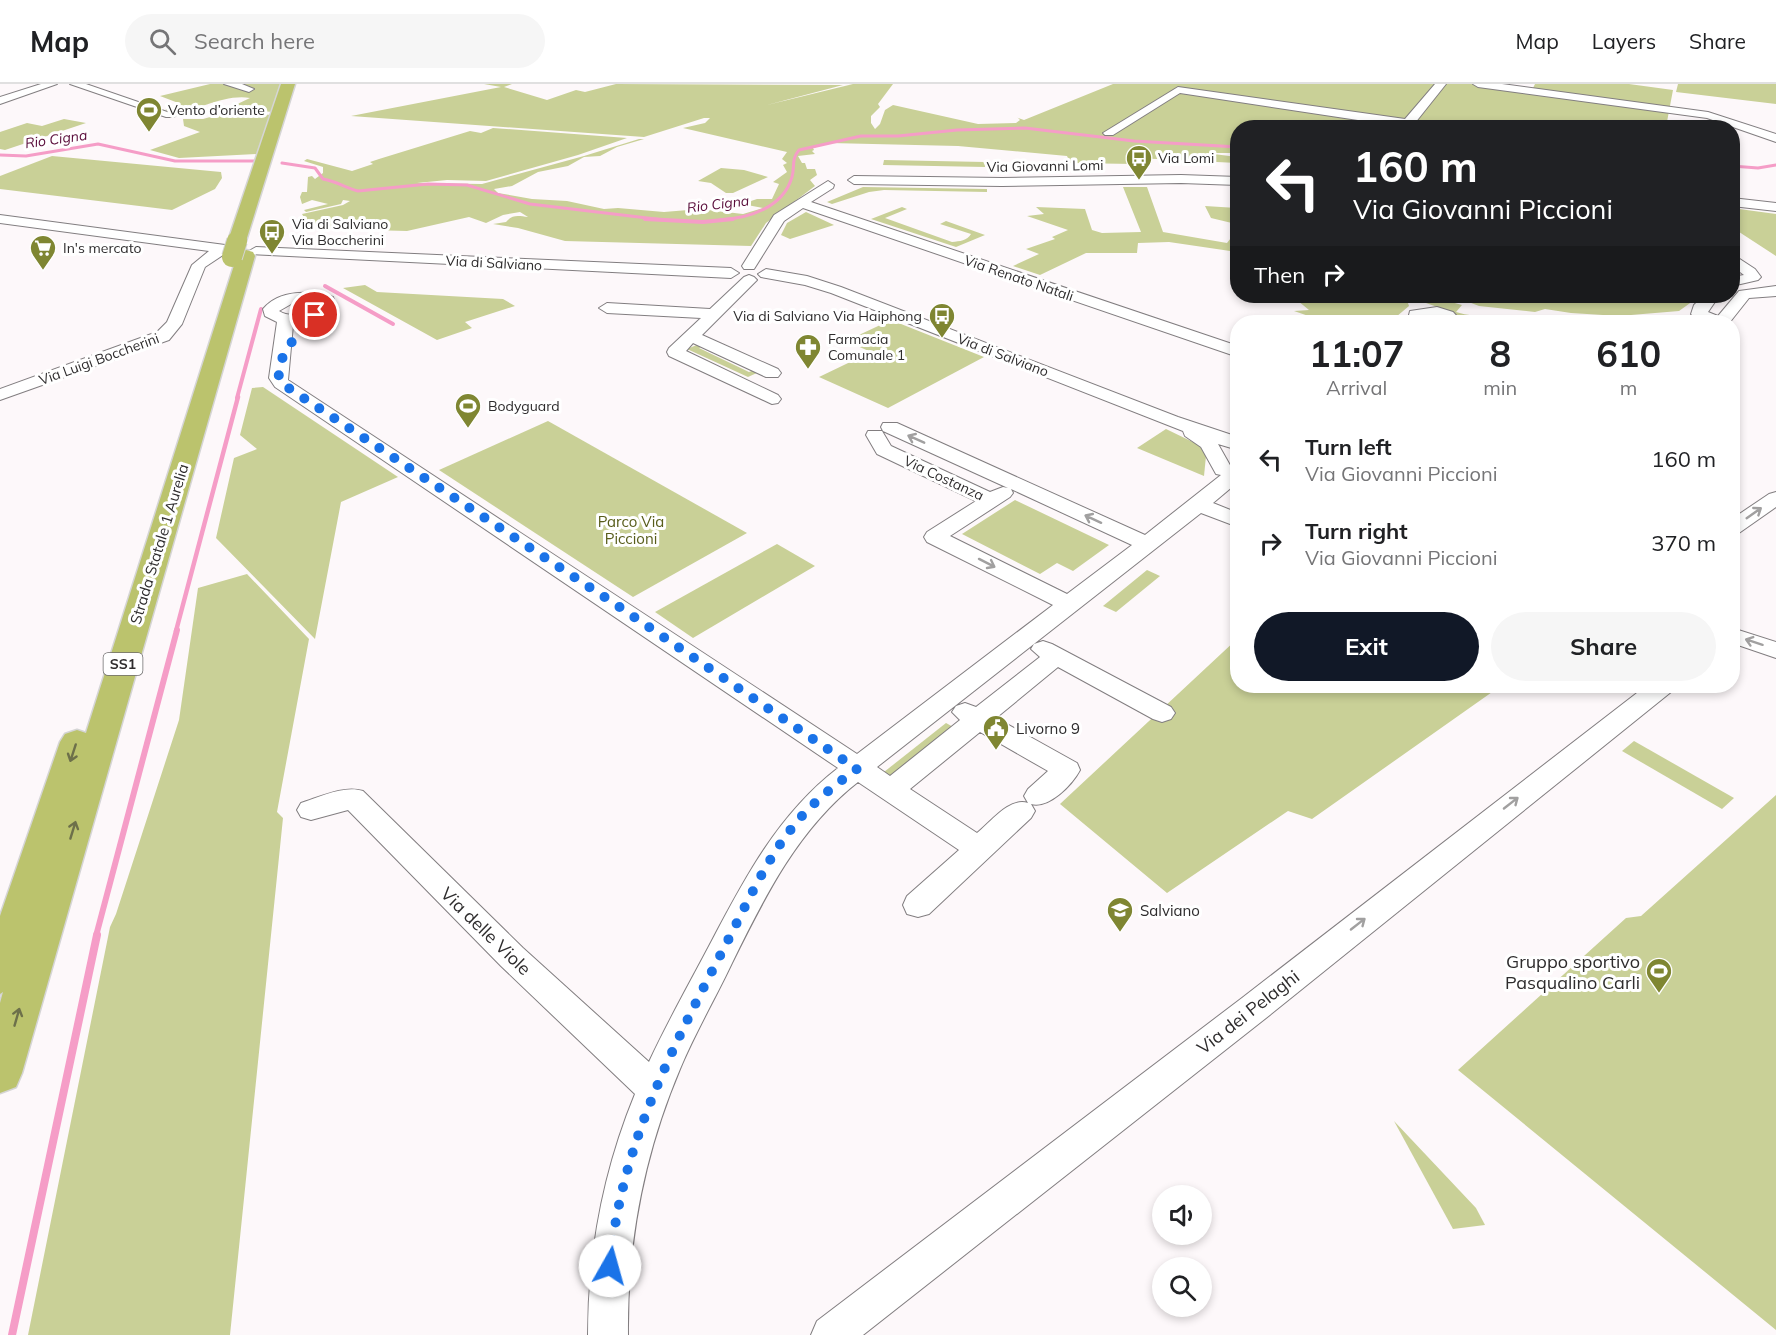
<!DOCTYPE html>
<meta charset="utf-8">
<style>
body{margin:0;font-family:Mulish,sans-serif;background:#f6f6f6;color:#202124;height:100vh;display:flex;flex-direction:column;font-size:22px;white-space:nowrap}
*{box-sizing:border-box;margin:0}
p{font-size:20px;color:#757577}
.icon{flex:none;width:33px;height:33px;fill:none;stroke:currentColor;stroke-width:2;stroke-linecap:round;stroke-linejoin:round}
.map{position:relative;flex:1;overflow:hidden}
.sheet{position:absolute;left:1230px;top:231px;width:510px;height:378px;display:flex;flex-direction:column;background:#fff;border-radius:24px;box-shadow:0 3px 9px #0003}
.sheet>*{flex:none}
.guide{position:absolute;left:1230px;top:36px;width:510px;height:183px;border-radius:24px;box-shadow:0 3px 9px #0003;background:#202124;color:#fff;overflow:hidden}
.fabs{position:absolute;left:1152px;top:1101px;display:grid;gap:12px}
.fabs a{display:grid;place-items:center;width:60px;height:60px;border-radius:50%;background:#fff;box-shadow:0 3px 9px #0003;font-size:30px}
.pin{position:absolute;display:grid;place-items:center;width:51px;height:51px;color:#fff;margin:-26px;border:3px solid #fff;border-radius:50%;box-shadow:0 2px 6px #0007}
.me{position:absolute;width:66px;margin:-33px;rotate:7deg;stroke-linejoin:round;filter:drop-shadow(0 0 4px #0008)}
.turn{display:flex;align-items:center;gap:21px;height:126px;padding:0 24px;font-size:27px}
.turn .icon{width:78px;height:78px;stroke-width:2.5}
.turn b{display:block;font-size:42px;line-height:51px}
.then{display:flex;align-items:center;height:57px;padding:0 24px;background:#0003;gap:12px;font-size:22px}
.eta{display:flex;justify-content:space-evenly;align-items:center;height:102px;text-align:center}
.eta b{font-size:36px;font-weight:700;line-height:42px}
.button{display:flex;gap:12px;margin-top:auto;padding:12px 24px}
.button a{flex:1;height:69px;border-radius:36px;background:#111827;color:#fff;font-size:24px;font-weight:700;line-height:69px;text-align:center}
.button a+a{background:#f6f6f6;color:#202124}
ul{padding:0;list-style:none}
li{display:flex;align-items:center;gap:18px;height:84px;padding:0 24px}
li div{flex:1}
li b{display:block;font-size:22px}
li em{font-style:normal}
header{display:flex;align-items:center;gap:36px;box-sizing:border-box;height:84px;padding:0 30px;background:#fff;border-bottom:2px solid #e0e0e0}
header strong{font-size:28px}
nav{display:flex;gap:33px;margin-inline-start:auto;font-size:21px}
.search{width:420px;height:54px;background:#f6f6f6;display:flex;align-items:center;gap:15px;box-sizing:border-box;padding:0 21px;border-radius:33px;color:#757577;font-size:22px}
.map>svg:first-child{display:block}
</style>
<header>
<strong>Map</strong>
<div class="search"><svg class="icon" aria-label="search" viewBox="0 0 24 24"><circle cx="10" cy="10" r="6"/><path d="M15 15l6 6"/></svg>Search here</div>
<nav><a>Map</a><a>Layers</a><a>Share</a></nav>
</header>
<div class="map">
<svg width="1776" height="1251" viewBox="0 0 1776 1251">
<rect width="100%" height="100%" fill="#fdf8fa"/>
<!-- green -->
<g fill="#c9d097">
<path d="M210,0H282L274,28L227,25L250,14C220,9 188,34 165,26L181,20L160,12Z"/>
<path d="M484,0H512L504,3L547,16L576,6L585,8L616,0L843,1L767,21L853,0H893L878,20L880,23L871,32V39L875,45L880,40L885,26L893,21L978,40L1016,39L1020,36L1018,34L992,25L1024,36L1113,0H1488L1532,6L1535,0H1629L1673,6L1666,43L1238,44L1237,69H1206L1237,73V79L1136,74L1134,80L1070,79L1067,72L958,62L830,59L813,64L814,66L812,67L815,70L798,72L802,79H805L807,85H815L817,91L810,96L815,102L766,139L751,162L565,157L518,144L493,140L506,138C512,130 519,132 528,133L520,128L503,131L486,139L469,133L407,147L331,145L308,140L302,130L343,121L350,117L343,116L341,120L306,128L304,126L328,120L312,116L302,120L300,113L302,108H307L308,93L312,92L315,95L323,89V83L304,77L307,75L352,87L373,80L370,78L379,75L470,47L481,49L493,44L627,54L578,71L486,97L447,96L417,99L482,100L584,72L639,55H644L617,63L600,72L584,73L568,82L538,88L512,102L494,105L498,109L532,115L567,117L604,125L618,124L664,128L700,125L743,130L763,124L742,120L757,115H772L779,100L773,98L787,88L783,81L787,79L782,75L787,68L683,44L705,39L710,34H704L644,53L351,32L501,3Z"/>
<path d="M1678,0H1776V20L1676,8Z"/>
<path d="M228,28L272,31L257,70L179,74L150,66L200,48L184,42L183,35H203Z"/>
<path d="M64,35L86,39L5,66L0,65V48L27,39L42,42Z"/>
<path d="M52,72L221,88L222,94L215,105L172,126L0,105V92Z"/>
<path d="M884,76L985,78V83L883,81Z"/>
<path d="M721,84L744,86L768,93L733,109H726L711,99L698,97Z"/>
<path d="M863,103L987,105V108L884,106L869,108L832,120L827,118Z"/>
<path d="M1123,103H1147L1163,148L1227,159L1234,150L1236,140L1211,134L1205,122L1237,124V168L1169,158L1138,159L1137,169H1086L1040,191L1013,182L1039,170L1026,165L1055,155L1052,153L1068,146L1027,132L1044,130L1036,123L1085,125L1092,146L1102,149L1141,148Z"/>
<path d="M902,123L907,125L885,134L952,158C960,157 967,157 971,150L940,140L946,137L985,151L956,163L871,135Z"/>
<path d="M1732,124L1776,130V172L1733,144V137L1737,136L1733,132Z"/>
<path d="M806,128L834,141L790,155L781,151L787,139Z"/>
<path d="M365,201L377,208L503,215L515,222L465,238L472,244L437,256L343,204Z"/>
<path d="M1292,212H1410L1407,216L1409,222L1390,238H1360L1339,232L1326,238L1294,227L1309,226Z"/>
<path d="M1426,212H1442L1444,216L1462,221L1456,228C1482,236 1511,231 1538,238H1460L1443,225L1426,219Z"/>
<path d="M1453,212H1700L1679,227L1619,232L1571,229L1545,225L1535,228L1479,222Z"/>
<path d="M891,236L984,273L888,324L819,293L871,268L846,257Z"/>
<path d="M699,260L704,262L699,264L749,288L754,286L759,288L748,293L687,265Z"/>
<path d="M263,303L398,393L341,418L315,555L216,454L234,374L257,365L240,351L252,304Z"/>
<path d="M548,337L747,449L633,513L439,386Z"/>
<path d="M1166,345L1199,361L1206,372L1204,392L1137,364Z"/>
<path d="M1015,416L1109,461L1073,487L1057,479L1040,490L962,450Z"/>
<path d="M777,460L815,482L693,554L655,528Z"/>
<path d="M1147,486L1160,492L1116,528L1103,522Z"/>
<path d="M247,490L309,555L277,728L283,734L230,1251H28L110,843L116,830L179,636L198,504Z"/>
<path d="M1237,555L1238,602H1487L1495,606L1312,735L1288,727L1167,809L1060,720Z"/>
<path d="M946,639L955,644L892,694L884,688Z"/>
<path d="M1634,657L1734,714L1722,725L1622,667Z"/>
<path d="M1776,711V1246L1458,986L1626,834L1641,832Z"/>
<path d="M1394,1037L1476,1124L1485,1141L1453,1145Z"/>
</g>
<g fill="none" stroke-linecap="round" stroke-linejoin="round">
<!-- stream-far4 -->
<g stroke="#f59dc7" stroke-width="3">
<path d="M0,71L26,72L98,60L175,77H257"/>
<path d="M282,79L315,84L323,95C338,98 344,103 358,107L428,100L467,101L530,120L664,136"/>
<path d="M1732,82L1758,84L1776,81"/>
<path d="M720,136C749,134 783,124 792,93C795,83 791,75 799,66L861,52H898L957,46L1025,44L1134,57L1238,63"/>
</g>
<!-- stream-far3 -->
<g stroke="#f59dc7" stroke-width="4">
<path d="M645,135L703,138L733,135"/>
<path d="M325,202L393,240"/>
<path d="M237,314L261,225"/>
</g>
<!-- stream-far2 -->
<path stroke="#f59dc7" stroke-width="4.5" d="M176,547L238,313"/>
<!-- stream-far1 -->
<path stroke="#f59dc7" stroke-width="6" d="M96,852L177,546"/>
<!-- stream -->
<path stroke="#f59dc7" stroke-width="8" d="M12,1251L97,851"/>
<!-- minor casing -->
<g stroke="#827e80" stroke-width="2">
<g id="minor">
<path d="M41,0H57L0,20V13Z"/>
<path d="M70,0H86L176,31L174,33H166Z"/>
<path d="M224,0H242L254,5L249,8Z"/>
<path d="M1435,0H1446L1411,44L1180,9L1113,51H1105L1103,49L1178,3L1405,35Z"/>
<path d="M1473,0H1502L1708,28L1776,50V58L1707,34L1478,3Z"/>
<path d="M1181,91L1238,93V101L1181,99L1002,102L854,100L848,96L854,92L1002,94Z"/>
<path d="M828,97L834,101L833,104L811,118L1238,262V273L803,124L784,137L754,185H744L742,182L774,131Z"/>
<path d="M1732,114L1776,119V127L1732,122Z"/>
<path d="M0,131L225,161L232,165L205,183L182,240L169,256L0,316V305L157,248L167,238L192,181L209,167L0,139Z"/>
<path d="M256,163L731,184L739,189L731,194L251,170L249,167Z"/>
<path d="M1732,170L1755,185L1761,193L1758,196L1732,202V193L1744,191L1732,182Z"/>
<path d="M766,185L807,192L841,203L1178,333L1238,353V366L1218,360L1231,383L1238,381V398L1213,419L1238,429V443L1201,429L877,683L890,692L960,636L952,628L956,622L965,619L976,623L1040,573L1031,565L1034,560L1043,557L1052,560L1171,623L1175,629L1171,635L1162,638L1153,635L1058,583L996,634L1077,679L1080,686C1072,701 1049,725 1031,720L1035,727L1031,734L929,830L918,833L907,830L903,821L907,812L959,766L858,698C798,745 765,812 732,879C715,915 695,949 680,985C644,1070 627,1158 628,1251H588C588,1168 603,1088 635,1010L501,882L348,726L311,736L301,733L297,726L301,719C320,713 344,701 363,707L523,864L649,978C667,939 688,902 708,864C743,797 777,731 838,684L275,303L269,294L277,238L265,232L263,225C280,205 310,207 333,213L336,222C326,235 309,239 293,241L288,296L857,670L1053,521L927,458L924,453L927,448L976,417L877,370L866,351L868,347H882L891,362L990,408L1003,403L1008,404L883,347L881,343L883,339H897L1145,451L1221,391L1216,390L1201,363L1185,352L1183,347L831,209L805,201L761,193L758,190ZM307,217L320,221C308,229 292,235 279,227L293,219ZM1011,405L1132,461L1067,510L950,452L1010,413L1013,409ZM980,648L1048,687L1028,705L1024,712L1028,719C1009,713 991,738 977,749L910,705Z"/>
<path d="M749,191L754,193L757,196L702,251L778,285L781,289L778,293H766L693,259L686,267L778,311L781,315L778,319L772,320L669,272L667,268L669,264L701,234L607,229L599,224L607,219L710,225L744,193Z"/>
<path d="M1776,202V212L1749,214L1730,238C1717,238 1701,241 1691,230L1694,221L1703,212H1719L1708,228L1718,232L1739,207Z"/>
<path d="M1437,223L1453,228L1462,238H1446C1440,232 1433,231 1424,233L1429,238H1410L1408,235L1410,227Z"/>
<path d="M1776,408V423L1739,449L1732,451V435L1769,410Z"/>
<path d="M1732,544L1776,558V574L1732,559Z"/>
<path d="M1646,602H1674L1671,608L1266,934L863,1251H811L817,1237L1242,914Z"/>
</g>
</g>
<!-- highway casing -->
<g stroke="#d5d5d5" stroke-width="3">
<g id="highway">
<path d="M281,0H295L246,157L244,161H230L228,157Z"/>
<path d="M246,166L253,168L255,172L22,989L16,1003L0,1009V919L3,908L0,910V832L60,658L65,650L77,646L86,649L237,172L239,168Z"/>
</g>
</g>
<!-- minor -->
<use href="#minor" fill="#fff" fill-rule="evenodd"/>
<!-- highway -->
<use href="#highway" fill="#bbc36d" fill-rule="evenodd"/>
<!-- highway-bridge casing -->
<g stroke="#d5d5d5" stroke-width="22" stroke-linecap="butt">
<path id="highway-bridge" d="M232,173L237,157"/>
</g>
<!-- highway-bridge -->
<use href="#highway-bridge" stroke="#bbc36d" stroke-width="20"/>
</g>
<!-- one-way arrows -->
<defs><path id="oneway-shaft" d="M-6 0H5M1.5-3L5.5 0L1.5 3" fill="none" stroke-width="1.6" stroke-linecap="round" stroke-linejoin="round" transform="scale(1.5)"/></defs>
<g stroke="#a1a0a0">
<use href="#oneway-shaft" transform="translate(916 355) rotate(-156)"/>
<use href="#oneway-shaft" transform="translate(1754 429) rotate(-35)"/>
<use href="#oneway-shaft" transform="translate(1093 435) rotate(-155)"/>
<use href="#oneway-shaft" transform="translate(987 479) rotate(27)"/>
<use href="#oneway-shaft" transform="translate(1754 558) rotate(-162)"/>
<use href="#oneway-shaft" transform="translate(1511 719) rotate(-38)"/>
<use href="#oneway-shaft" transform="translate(1358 840) rotate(-38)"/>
</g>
<g stroke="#6d704a">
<use href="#oneway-shaft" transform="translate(73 669) rotate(108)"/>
<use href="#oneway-shaft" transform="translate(73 746) rotate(-73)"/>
<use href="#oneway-shaft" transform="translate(17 933) rotate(-74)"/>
</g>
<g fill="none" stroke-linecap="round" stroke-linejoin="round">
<!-- route -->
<path stroke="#1a73e8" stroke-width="10" stroke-dasharray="0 18" d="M315,231C301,246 270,278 281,299L618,522L857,685C835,701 813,718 796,739C766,775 747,820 725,862C672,965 620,1063 610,1182"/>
</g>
<!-- icons -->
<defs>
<g id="stadium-pin" transform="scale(1.35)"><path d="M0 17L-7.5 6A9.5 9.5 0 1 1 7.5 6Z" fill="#7f8632" stroke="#fff"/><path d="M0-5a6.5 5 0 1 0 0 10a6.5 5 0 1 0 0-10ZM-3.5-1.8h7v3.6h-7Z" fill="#fff"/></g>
<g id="bus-pin" transform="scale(1.35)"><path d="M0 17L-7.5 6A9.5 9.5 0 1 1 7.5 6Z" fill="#7f8632" stroke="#fff"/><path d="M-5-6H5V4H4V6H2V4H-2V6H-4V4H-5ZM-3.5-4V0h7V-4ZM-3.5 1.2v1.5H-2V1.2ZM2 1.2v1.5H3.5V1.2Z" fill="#fff"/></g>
<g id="supermarket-pin" transform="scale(1.35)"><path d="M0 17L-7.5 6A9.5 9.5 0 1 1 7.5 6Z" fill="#7f8632" stroke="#fff"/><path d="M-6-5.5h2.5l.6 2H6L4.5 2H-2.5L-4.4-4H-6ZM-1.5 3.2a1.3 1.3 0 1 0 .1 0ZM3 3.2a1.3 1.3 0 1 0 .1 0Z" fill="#fff"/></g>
<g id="pharmacy-pin" transform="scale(1.35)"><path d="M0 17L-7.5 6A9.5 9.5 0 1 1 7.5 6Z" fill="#7f8632" stroke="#fff"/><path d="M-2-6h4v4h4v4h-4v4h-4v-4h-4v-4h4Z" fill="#fff"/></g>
<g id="civic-pin" transform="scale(1.35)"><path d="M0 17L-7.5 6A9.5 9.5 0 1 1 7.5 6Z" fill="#7f8632" stroke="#fff"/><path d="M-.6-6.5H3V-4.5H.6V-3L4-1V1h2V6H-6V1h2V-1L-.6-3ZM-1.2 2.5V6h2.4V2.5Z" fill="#fff"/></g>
<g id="school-pin" transform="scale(1.35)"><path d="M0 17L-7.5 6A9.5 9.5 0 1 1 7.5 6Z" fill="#7f8632" stroke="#fff"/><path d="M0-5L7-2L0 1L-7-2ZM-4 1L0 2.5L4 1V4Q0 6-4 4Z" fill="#fff"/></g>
</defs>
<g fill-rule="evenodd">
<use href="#stadium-pin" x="149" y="26"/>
<use href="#bus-pin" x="1139" y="74"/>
<use href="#bus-pin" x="272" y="148"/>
<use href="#supermarket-pin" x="43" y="164"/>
<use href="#bus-pin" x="942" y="232"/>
<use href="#pharmacy-pin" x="808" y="263"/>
<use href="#stadium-pin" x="468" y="322"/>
<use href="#civic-pin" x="996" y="644"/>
<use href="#school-pin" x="1120" y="826"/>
<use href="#stadium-pin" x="1659" y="887"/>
</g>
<g text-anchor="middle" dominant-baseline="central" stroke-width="6" stroke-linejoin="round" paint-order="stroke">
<!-- far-poi labels -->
<g font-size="14" fill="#2e2c2d" stroke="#fff" text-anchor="start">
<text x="168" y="26">Vento d’oriente</text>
<text x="1158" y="74">Via Lomi</text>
<text x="292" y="140">Via di Salviano<tspan x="292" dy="16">Via Boccherini</tspan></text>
<text x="63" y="164">In's mercato</text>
<text x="922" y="232" text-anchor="end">Via di Salviano Via Haiphong</text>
<text x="828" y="255">Farmacia<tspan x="828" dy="16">Comunale 1</tspan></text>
<text x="488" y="322">Bodyguard</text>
</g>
<!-- far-water labels -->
<g font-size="14" font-style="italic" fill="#590c3a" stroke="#fff">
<text transform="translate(56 55) rotate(-8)">Rio Cigna</text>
<text transform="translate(718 120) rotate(-7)">Rio Cigna</text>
</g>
<!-- far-street labels -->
<g font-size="14" fill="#2e2c2d" stroke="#fff">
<text transform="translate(1045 82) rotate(-1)">Via Giovanni Lomi</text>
<text transform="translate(494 179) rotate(3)">Via di Salviano</text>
<text transform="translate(1019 194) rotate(19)">Via Renato Natali</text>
<text transform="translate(1003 271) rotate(21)">Via di Salviano</text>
<text transform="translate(99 275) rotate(-20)">Via Luigi Boccherini</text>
<text transform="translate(944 394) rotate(25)">Via Costanza</text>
</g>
<!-- shield labels -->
<rect fill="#fff" stroke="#6d6b6c" stroke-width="1.5" x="103.5" y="569" width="39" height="22" rx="4.5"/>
<g font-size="14" font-weight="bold" fill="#2e2c2d">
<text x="123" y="580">SS1</text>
</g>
<!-- park labels -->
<g font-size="15" fill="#585d1b" stroke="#fff">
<text x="631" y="437">Parco Via<tspan x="631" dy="17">Piccioni</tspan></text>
</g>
<!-- street labels -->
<g font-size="15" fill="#2e2c2d" stroke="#fff">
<text transform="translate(159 460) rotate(-73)">Strada Statale 1 Aurelia</text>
</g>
<!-- poi labels -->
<g font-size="15" fill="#2e2c2d" stroke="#fff" text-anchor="start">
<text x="1016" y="644">Livorno 9</text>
<text x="1140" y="826">Salviano</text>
</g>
<!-- near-street labels -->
<g font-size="18" fill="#2e2c2d" stroke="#fff">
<text transform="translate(486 847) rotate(44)">Via delle Viole</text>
<text transform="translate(1248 928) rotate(-38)">Via dei Pelaghi</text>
</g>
<!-- near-poi labels -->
<g font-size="18" fill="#2e2c2d" stroke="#fff" text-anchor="end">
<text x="1640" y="877">Gruppo sportivo<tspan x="1640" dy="21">Pasqualino Carli</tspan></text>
</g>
</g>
</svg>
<div class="fabs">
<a><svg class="icon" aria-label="sound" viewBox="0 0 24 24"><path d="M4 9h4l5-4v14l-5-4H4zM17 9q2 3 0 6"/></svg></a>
<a><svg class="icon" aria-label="search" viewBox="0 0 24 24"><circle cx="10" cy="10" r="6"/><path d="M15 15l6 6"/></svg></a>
</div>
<div class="pin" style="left:315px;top:231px;background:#d93025"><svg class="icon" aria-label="arrive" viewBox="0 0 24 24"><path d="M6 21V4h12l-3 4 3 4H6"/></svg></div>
<svg class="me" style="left:610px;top:1182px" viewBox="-20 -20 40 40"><circle r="19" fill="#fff"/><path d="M0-13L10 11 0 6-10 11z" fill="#1a73e8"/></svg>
<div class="guide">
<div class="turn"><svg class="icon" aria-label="left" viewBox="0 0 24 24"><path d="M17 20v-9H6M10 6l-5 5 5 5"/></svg><div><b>160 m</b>Via Giovanni Piccioni</div></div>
<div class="then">Then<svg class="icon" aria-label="right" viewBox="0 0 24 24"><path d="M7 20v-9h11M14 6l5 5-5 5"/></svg></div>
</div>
<section class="sheet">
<div class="eta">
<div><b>11:07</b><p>Arrival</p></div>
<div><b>8</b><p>min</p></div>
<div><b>610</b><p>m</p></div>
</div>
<ul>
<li><svg class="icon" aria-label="left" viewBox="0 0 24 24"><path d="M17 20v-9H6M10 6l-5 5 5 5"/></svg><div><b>Turn left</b><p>Via Giovanni Piccioni</p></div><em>160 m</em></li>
<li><svg class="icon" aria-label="right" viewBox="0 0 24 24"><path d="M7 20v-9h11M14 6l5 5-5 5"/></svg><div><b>Turn right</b><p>Via Giovanni Piccioni</p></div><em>370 m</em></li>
</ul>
<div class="button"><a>Exit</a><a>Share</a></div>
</section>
</div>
